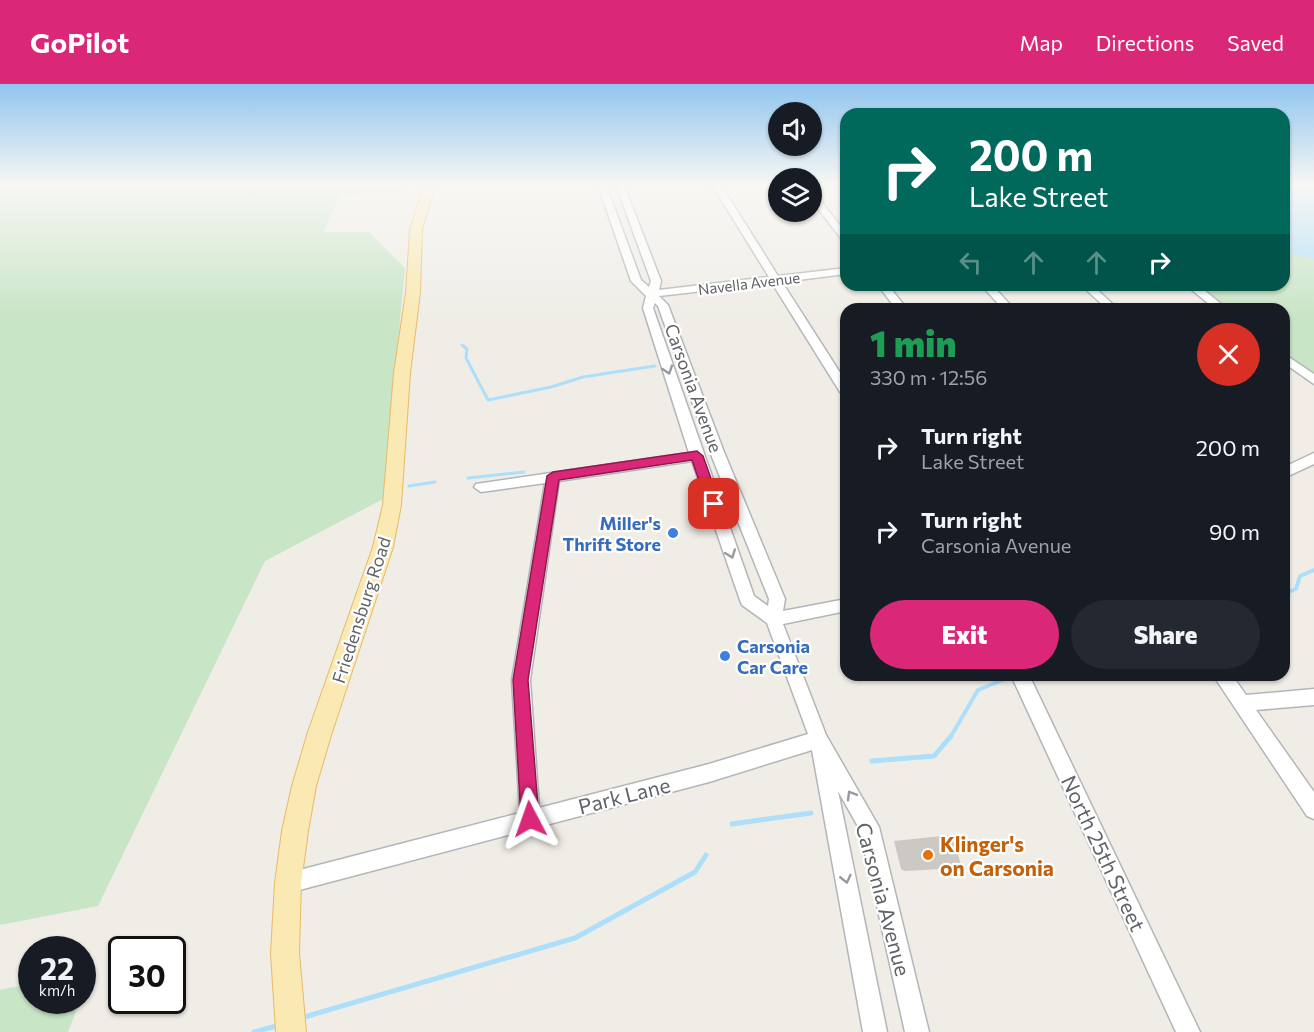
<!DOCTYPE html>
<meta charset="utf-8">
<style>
body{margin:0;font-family:Commissioner,sans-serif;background:#242831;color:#f1f3f6;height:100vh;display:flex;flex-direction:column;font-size:22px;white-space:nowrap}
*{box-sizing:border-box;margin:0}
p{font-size:20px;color:#9ea1a6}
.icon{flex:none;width:33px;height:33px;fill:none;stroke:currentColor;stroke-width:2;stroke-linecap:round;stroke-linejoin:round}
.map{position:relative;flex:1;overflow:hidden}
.side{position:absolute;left:840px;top:219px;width:450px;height:378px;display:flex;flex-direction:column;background:#171b24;border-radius:18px;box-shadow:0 2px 4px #0004}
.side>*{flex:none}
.guide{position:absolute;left:840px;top:24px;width:450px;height:183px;border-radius:18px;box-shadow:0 2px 4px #0004;background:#00695c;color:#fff;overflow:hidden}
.tools{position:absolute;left:768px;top:18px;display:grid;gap:12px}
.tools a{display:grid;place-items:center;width:54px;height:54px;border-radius:50%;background:#171b24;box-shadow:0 2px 4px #0004;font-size:30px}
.speed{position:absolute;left:18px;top:852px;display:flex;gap:12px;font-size:30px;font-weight:700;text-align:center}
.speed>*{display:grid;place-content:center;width:78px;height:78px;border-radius:50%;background:#171b24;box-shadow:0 2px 4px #0004;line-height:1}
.speed small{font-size:15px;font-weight:400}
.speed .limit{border:3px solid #111;border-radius:9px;background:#fff;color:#111}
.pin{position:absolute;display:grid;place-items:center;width:51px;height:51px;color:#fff;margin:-26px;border-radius:12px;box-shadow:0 3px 9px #0006}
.me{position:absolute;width:66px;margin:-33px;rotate:356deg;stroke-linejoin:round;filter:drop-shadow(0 0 4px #0008)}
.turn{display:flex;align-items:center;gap:21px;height:126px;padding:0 30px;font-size:27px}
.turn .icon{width:78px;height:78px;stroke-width:2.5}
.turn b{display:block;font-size:42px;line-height:51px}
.lanes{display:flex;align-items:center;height:57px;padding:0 30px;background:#0003;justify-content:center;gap:30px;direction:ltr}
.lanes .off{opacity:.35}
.round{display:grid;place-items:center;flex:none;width:63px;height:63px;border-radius:32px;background:#242831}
.headline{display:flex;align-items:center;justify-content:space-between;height:102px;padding:0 30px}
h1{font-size:36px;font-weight:800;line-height:45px;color:#1e9e55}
.action{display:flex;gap:12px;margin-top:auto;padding:12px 30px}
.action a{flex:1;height:69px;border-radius:36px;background:#db2777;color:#fff;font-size:24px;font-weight:800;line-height:69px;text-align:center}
.action a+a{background:#242831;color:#f1f3f6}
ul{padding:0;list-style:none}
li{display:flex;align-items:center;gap:18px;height:84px;padding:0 30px}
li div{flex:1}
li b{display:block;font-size:22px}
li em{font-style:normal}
header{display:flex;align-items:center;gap:36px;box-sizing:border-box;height:84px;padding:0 30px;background:#db2777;color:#fff}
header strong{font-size:28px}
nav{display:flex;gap:33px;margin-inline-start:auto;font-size:21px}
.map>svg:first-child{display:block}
</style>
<header>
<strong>GoPilot</strong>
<nav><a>Map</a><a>Directions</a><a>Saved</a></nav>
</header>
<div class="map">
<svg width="1314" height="948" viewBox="0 0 1314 948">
<rect width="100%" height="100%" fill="#f0ede7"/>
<!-- green -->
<g fill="#c8e5c6">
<path d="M0,101H397L404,109L340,112L323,148H369L405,184L383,415L265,477L98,822L0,841Z"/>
<path d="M1284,101H1314V296L1284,273V225H1222L1191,201H1284Z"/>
<path d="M31,899L32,916L80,917L68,948H0V906Z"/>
</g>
<!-- water -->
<path fill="#addffa" d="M1284,101H1307L1314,104V175L1284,168Z"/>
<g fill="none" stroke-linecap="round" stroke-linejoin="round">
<!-- stream-far2 -->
<g stroke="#addffa" stroke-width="3">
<path d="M462,261L467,265L466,274L488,316L551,303L583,293L655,282"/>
<path d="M468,394L524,388"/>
<path d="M409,402L435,398"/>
</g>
<!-- stream-far1 -->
<g stroke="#addffa" stroke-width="4">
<path d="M1284,510L1296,505L1300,492L1314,486"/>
<path d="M950,654L978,606L1005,595"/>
</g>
<!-- stream -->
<g stroke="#addffa" stroke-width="5">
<path d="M872,677L934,672L951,652"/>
<path d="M732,740L811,729"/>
<path d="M301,934L575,854L695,788L706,771"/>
<path d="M254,948L280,941"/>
</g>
</g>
<!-- building -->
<path fill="#ccc8c4" d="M952,751L962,784L904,787L901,785L894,757Z"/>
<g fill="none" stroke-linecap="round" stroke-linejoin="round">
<!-- minor casing -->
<g stroke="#b2b5b9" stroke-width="3">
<g id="minor">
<path d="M598,101H606L641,196L649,203L651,197L616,101H624L661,197L659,206L769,193L712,101H721L778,192L846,184V190L782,198L846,298V312L840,308L772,199L659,212L668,221L724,368L785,515L783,527L846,515V527L783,540L826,651L879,743L929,948H905L860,746L838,707L887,948H863L812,666L709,698L288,809L281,806L278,799L281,792L288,789L520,729L512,596L545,399L481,408L474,403L476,400L689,369L643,224L646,212L631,197ZM655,219L658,222L710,368L769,515L768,522L754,512L653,224ZM692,377L740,516L742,521L767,539L808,650L709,680L539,724L530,596L559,397Z"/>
<path d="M812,109L815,110L846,149V158L843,157L812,117Z"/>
<path d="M878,201H888L907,225H896Z"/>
<path d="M981,201H992L1014,225H1003Z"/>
<path d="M1081,201H1092L1118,225H1107Z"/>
<path d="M1186,201H1198L1227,225H1215Z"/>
<path d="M1284,270L1314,290V300L1284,279Z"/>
<path d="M1314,369V380L1284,394V383Z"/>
<path d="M1011,591H1029L1200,948H1176Z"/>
<path d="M1213,591H1232L1246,611L1314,605V621L1256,626L1314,708V735L1307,732Z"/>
</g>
</g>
<!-- major casing -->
<g stroke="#e9ba67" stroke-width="2">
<path id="major" d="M424,101H435L422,146L420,209L410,289L401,421L393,463L332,648L316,702L308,747L301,799L299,869L306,948H276L271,869L275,799L282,747L292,702L308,648L373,463L383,421L394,289L406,209L410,146Z"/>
</g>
<!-- minor -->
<use href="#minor" fill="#fff" fill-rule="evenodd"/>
<!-- major -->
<use href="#major" fill="#fae9b2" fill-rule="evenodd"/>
</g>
<!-- one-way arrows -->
<defs><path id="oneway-chevron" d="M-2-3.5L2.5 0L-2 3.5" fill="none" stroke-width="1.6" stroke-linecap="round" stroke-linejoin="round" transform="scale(1.5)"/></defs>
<g stroke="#979a9c">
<use href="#oneway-chevron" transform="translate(668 286) rotate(72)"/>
<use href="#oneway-chevron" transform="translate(731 470) rotate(70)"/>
<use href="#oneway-chevron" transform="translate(851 711) rotate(-120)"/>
<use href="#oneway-chevron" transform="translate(846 795) rotate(77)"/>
</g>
<!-- sky -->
<linearGradient id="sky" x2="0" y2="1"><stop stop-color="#90c5ef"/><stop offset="0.43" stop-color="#f8f7f4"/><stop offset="1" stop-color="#f8f7f4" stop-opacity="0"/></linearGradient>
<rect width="1314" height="234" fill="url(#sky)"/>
<!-- route -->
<path fill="#db2777" stroke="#8e194d" stroke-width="1.5" d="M697,367L703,372L720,420L718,423L714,425L707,420L692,376L559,396L528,596L539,735L537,741L530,744L524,741L521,735L513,596L547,392L553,388Z"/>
<!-- markers -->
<g fill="#3f7fe0" stroke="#fff" stroke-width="2">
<circle cx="673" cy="449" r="6"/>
<circle cx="725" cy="572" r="6"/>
</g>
<circle fill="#e8710a" stroke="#fff" stroke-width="2" cx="928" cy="771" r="6"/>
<g text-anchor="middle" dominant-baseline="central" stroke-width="4.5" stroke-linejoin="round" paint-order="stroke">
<!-- far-street labels -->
<g font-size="15" fill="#5f6367" stroke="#fff">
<text transform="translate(749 199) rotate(-7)">Navella Avenue</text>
</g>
<!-- street labels -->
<g font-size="18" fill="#5f6367" stroke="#fff">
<text transform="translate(694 304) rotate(70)">Carsonia Avenue</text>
<text transform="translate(361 526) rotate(-72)">Friedensburg Road</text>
</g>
<!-- shop labels -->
<g font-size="18" font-weight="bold" fill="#366cbe" stroke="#fff" text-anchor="end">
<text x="661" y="439">Miller's<tspan x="661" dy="21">Thrift Store</tspan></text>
<text x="737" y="562" text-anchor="start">Carsonia<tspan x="737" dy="21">Car Care</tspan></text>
</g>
<!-- near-street labels -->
<g font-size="21" fill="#5f6367" stroke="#fff">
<text transform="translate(624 711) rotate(-14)">Park Lane</text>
<text transform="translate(1104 769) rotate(65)">North 25th Street</text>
<text transform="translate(884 815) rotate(75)">Carsonia Avenue</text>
</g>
<!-- near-food labels -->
<g font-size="21" font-weight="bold" fill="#c56008" stroke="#fff" text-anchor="start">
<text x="940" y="759">Klinger's<tspan x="940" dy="24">on Carsonia</tspan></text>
</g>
</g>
</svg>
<div class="tools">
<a><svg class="icon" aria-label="sound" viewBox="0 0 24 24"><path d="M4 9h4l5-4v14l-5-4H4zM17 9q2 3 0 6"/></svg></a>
<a><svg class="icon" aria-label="layers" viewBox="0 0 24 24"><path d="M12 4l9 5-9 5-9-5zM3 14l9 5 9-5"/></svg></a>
</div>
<div class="speed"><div>22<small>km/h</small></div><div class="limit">30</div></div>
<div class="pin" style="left:714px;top:420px;background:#d93025"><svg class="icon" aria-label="arrive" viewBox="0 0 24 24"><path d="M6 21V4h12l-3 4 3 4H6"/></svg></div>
<svg class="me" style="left:530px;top:735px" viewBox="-20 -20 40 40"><path d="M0-17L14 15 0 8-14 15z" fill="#db2777" stroke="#fff" stroke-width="4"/></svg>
<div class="guide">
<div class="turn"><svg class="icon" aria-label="right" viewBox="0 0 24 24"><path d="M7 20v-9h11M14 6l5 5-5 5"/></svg><div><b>200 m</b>Lake Street</div></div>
<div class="lanes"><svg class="icon off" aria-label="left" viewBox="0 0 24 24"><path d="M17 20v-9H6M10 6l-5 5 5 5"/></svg><svg class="icon off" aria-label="ahead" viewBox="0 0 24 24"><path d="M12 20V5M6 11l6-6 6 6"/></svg><svg class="icon off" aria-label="ahead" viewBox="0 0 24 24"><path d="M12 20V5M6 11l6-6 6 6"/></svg><svg class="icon" aria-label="right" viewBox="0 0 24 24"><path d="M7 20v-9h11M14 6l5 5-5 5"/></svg></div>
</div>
<section class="side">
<div class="headline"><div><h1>1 min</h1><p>330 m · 12:56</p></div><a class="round" style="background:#d93025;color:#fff"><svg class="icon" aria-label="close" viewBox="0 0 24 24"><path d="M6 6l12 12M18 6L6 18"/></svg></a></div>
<ul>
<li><svg class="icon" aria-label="right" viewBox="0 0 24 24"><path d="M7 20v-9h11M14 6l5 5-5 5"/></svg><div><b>Turn right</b><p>Lake Street</p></div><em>200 m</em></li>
<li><svg class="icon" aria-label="right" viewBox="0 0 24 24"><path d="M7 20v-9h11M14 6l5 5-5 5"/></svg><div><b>Turn right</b><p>Carsonia Avenue</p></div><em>90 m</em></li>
</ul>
<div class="action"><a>Exit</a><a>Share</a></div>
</section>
</div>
